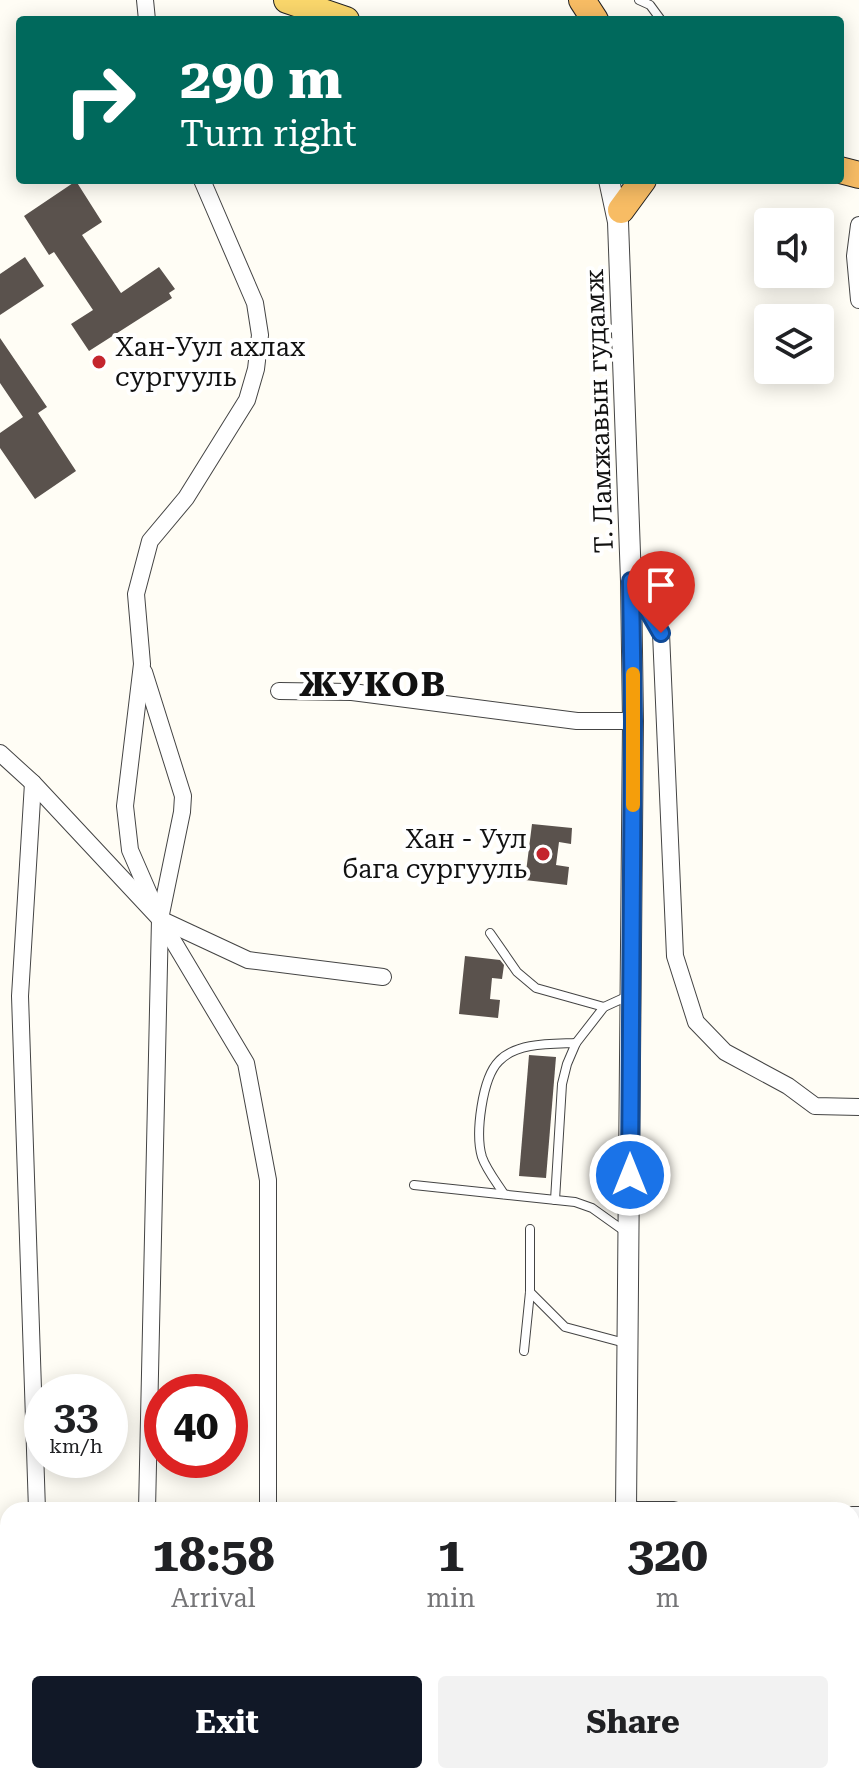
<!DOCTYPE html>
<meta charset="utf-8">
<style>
body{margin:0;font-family:"Roboto Serif",serif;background:#f2f2f2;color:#202124;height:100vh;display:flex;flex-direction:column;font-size:30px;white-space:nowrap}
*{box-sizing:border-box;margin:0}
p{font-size:26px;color:#757577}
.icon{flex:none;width:44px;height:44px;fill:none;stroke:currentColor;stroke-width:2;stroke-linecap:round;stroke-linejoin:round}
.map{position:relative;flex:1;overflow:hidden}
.panel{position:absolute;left:0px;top:1502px;width:860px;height:282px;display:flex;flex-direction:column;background:#fff;border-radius:24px 24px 0 0;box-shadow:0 4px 20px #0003}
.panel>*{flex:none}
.banner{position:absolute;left:16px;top:16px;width:828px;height:168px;border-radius:8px;box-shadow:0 4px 20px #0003;background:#00695c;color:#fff;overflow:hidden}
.controls{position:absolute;left:754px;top:208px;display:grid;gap:16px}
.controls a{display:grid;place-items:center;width:80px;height:80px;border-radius:8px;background:#fff;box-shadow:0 4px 20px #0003;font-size:40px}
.speed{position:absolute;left:24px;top:1374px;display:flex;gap:16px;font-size:40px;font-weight:700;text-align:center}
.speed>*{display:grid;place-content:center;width:104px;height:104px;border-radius:50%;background:#fff;box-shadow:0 4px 20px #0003;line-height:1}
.speed small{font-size:20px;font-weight:400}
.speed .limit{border:12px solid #d22;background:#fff;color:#111}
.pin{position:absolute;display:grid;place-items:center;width:68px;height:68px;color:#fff;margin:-82px -34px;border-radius:50% 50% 50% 0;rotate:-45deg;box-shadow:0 0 8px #0007}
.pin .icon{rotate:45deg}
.me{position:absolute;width:88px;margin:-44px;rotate:0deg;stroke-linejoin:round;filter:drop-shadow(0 0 6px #0008)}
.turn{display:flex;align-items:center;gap:28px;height:168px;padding:0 32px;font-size:36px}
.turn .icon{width:104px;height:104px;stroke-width:2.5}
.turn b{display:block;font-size:56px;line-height:68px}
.eta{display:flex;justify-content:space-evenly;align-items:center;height:136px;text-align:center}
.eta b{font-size:48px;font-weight:700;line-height:56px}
.button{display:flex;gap:16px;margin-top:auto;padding:16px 32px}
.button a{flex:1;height:92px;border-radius:8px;background:#111827;color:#fff;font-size:32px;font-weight:700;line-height:92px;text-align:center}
.button a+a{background:#f2f2f2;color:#202124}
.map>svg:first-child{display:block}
</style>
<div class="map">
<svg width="859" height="1783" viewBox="0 0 859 1783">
<rect width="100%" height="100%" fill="#fffdf5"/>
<!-- building -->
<g fill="#5a524d">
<path d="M76,181L102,222L82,235L121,293L159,267L175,289L169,293L172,298L89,351L71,324L93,310L54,252L49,255L24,216Z"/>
<path d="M25,257L44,286L0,315V274Z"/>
<path d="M0,338L47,407L38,413L76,471L35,499L0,448V433L23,417L0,383Z"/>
<path d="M532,824L572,828L571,844L559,842L556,865L569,867L567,885L525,880Z"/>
<path d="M465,956L500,960L504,965L502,979L492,978L490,999L500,1000L498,1018L459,1014Z"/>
<path d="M529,1055L556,1057L546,1178L519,1176Z"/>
</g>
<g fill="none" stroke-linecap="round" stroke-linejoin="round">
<!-- service casing -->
<g stroke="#444" stroke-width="10">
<g id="service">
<path d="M639,0L650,5L661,20"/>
<path d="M490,933L517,972L536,988L604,1007"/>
<path d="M414,1185L575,1202L592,1208L627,1233"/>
<path d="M504,1194C497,1183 486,1169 482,1157C475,1134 482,1078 499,1061C517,1042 553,1044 576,1043"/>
<path d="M555,1200L562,1084L567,1064L576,1043L604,1007L628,996"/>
<path d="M530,1292L565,1327L625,1343"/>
<path d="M524,1351L530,1292V1229"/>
</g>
</g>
<!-- minor casing -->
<g stroke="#444" stroke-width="18">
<g id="minor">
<path d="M145,0L147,20"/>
<path d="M202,180L255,303L260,335L256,369L247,400L186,498L150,541L136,594L142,664L125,806L130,850L160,919L246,1063L268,1180V1510"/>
<path d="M859,225L855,256L859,300"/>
<path d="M632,582L661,633L675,956L696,1022L725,1052L788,1086L815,1106L859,1107"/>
<path d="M144,672L183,796L182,812L160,919L147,1510"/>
<path d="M279,691L352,692L577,721H633"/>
<path d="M0,753L33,783L160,919L248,960L383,977"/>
<path d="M33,783L20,996L37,1510"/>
<path d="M620,1510H674"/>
<path d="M852,1515H859"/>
<path d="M852,1630L859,1687"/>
<path d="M852,1709L859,1720"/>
<path d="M0,1724L8,1722"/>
<path d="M852,1748L859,1730"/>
<path d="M418,1776L425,1783"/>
<path d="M797,1776H816"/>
<path d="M252,1783L253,1776"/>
<path d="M351,1783L352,1776"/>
<path d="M483,1783L486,1776"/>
<path d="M497,1783L509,1776"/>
</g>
</g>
<!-- tertiary casing -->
<g stroke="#444" stroke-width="22">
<g id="tertiary">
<path d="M609,180L618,222L631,581L633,721L626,1510"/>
<path d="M611,1783L612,1776"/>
</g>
</g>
<!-- primary casing -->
<g stroke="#222" stroke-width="28">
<path id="primary" d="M287,0L346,20"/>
</g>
<!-- trunk casing -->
<g stroke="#222" stroke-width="28">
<g id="trunk">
<path d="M582,0L595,20"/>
<path d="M840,170L859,175"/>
<path d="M621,210L643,180"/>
</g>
</g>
<!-- service -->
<use href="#service" stroke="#fff" stroke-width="8"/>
<!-- minor -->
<use href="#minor" stroke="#fff" stroke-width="16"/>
<!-- tertiary -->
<use href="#tertiary" stroke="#fff" stroke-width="20"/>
<!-- primary -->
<use href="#primary" stroke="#f9d66b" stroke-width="26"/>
<!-- trunk -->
<use href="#trunk" stroke="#f7bc64" stroke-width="26"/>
</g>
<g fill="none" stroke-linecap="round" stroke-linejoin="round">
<!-- route casing -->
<g stroke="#114b97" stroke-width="20">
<path id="route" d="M630,1175L633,721L631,581L661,633"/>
</g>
<!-- route -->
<use href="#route" stroke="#1a73e8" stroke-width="14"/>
<!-- slow -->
<path stroke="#f59e0b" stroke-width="14" d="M633,805V674"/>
</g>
<!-- markers -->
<g fill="#c4262e" stroke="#fff" stroke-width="3">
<circle cx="99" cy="362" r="8"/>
<circle cx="543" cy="854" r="8"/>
</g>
<g text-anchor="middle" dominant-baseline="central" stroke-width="8" stroke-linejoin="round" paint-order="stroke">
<!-- poi labels -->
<g font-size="26" fill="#111" stroke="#fff" text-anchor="start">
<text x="115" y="347">Хан-Уул ахлах<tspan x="115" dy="30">сургууль</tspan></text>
<text x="527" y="839" text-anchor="end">Хан - Уул<tspan x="527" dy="30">бага сургууль</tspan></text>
</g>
<!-- street labels -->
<g font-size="26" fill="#111" stroke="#fff">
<text transform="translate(599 411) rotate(-92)">Т. Ламжавын гудамж</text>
</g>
<!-- district labels -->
<g font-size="34" font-weight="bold" letter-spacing="2" fill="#111" stroke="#fff">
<text x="373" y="684">ЖУКОВ</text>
</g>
</g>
</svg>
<div class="controls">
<a><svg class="icon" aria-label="sound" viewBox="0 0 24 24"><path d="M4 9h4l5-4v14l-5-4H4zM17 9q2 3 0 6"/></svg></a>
<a><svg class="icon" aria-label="layers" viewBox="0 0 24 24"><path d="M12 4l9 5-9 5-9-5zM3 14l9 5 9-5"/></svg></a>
</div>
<div class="speed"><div>33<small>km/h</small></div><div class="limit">40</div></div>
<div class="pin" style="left:661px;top:633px;background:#d93025"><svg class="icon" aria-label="arrive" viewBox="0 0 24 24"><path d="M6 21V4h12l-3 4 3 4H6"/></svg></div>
<svg class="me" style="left:630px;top:1175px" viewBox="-20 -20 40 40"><circle r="17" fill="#1a73e8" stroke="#fff" stroke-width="3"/><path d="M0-11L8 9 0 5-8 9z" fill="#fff"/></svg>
<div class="banner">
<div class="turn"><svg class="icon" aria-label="right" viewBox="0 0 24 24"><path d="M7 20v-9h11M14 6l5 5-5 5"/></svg><div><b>290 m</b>Turn right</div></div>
</div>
<section class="panel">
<div class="eta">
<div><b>18:58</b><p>Arrival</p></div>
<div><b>1</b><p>min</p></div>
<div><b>320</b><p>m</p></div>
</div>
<div class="button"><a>Exit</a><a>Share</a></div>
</section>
</div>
